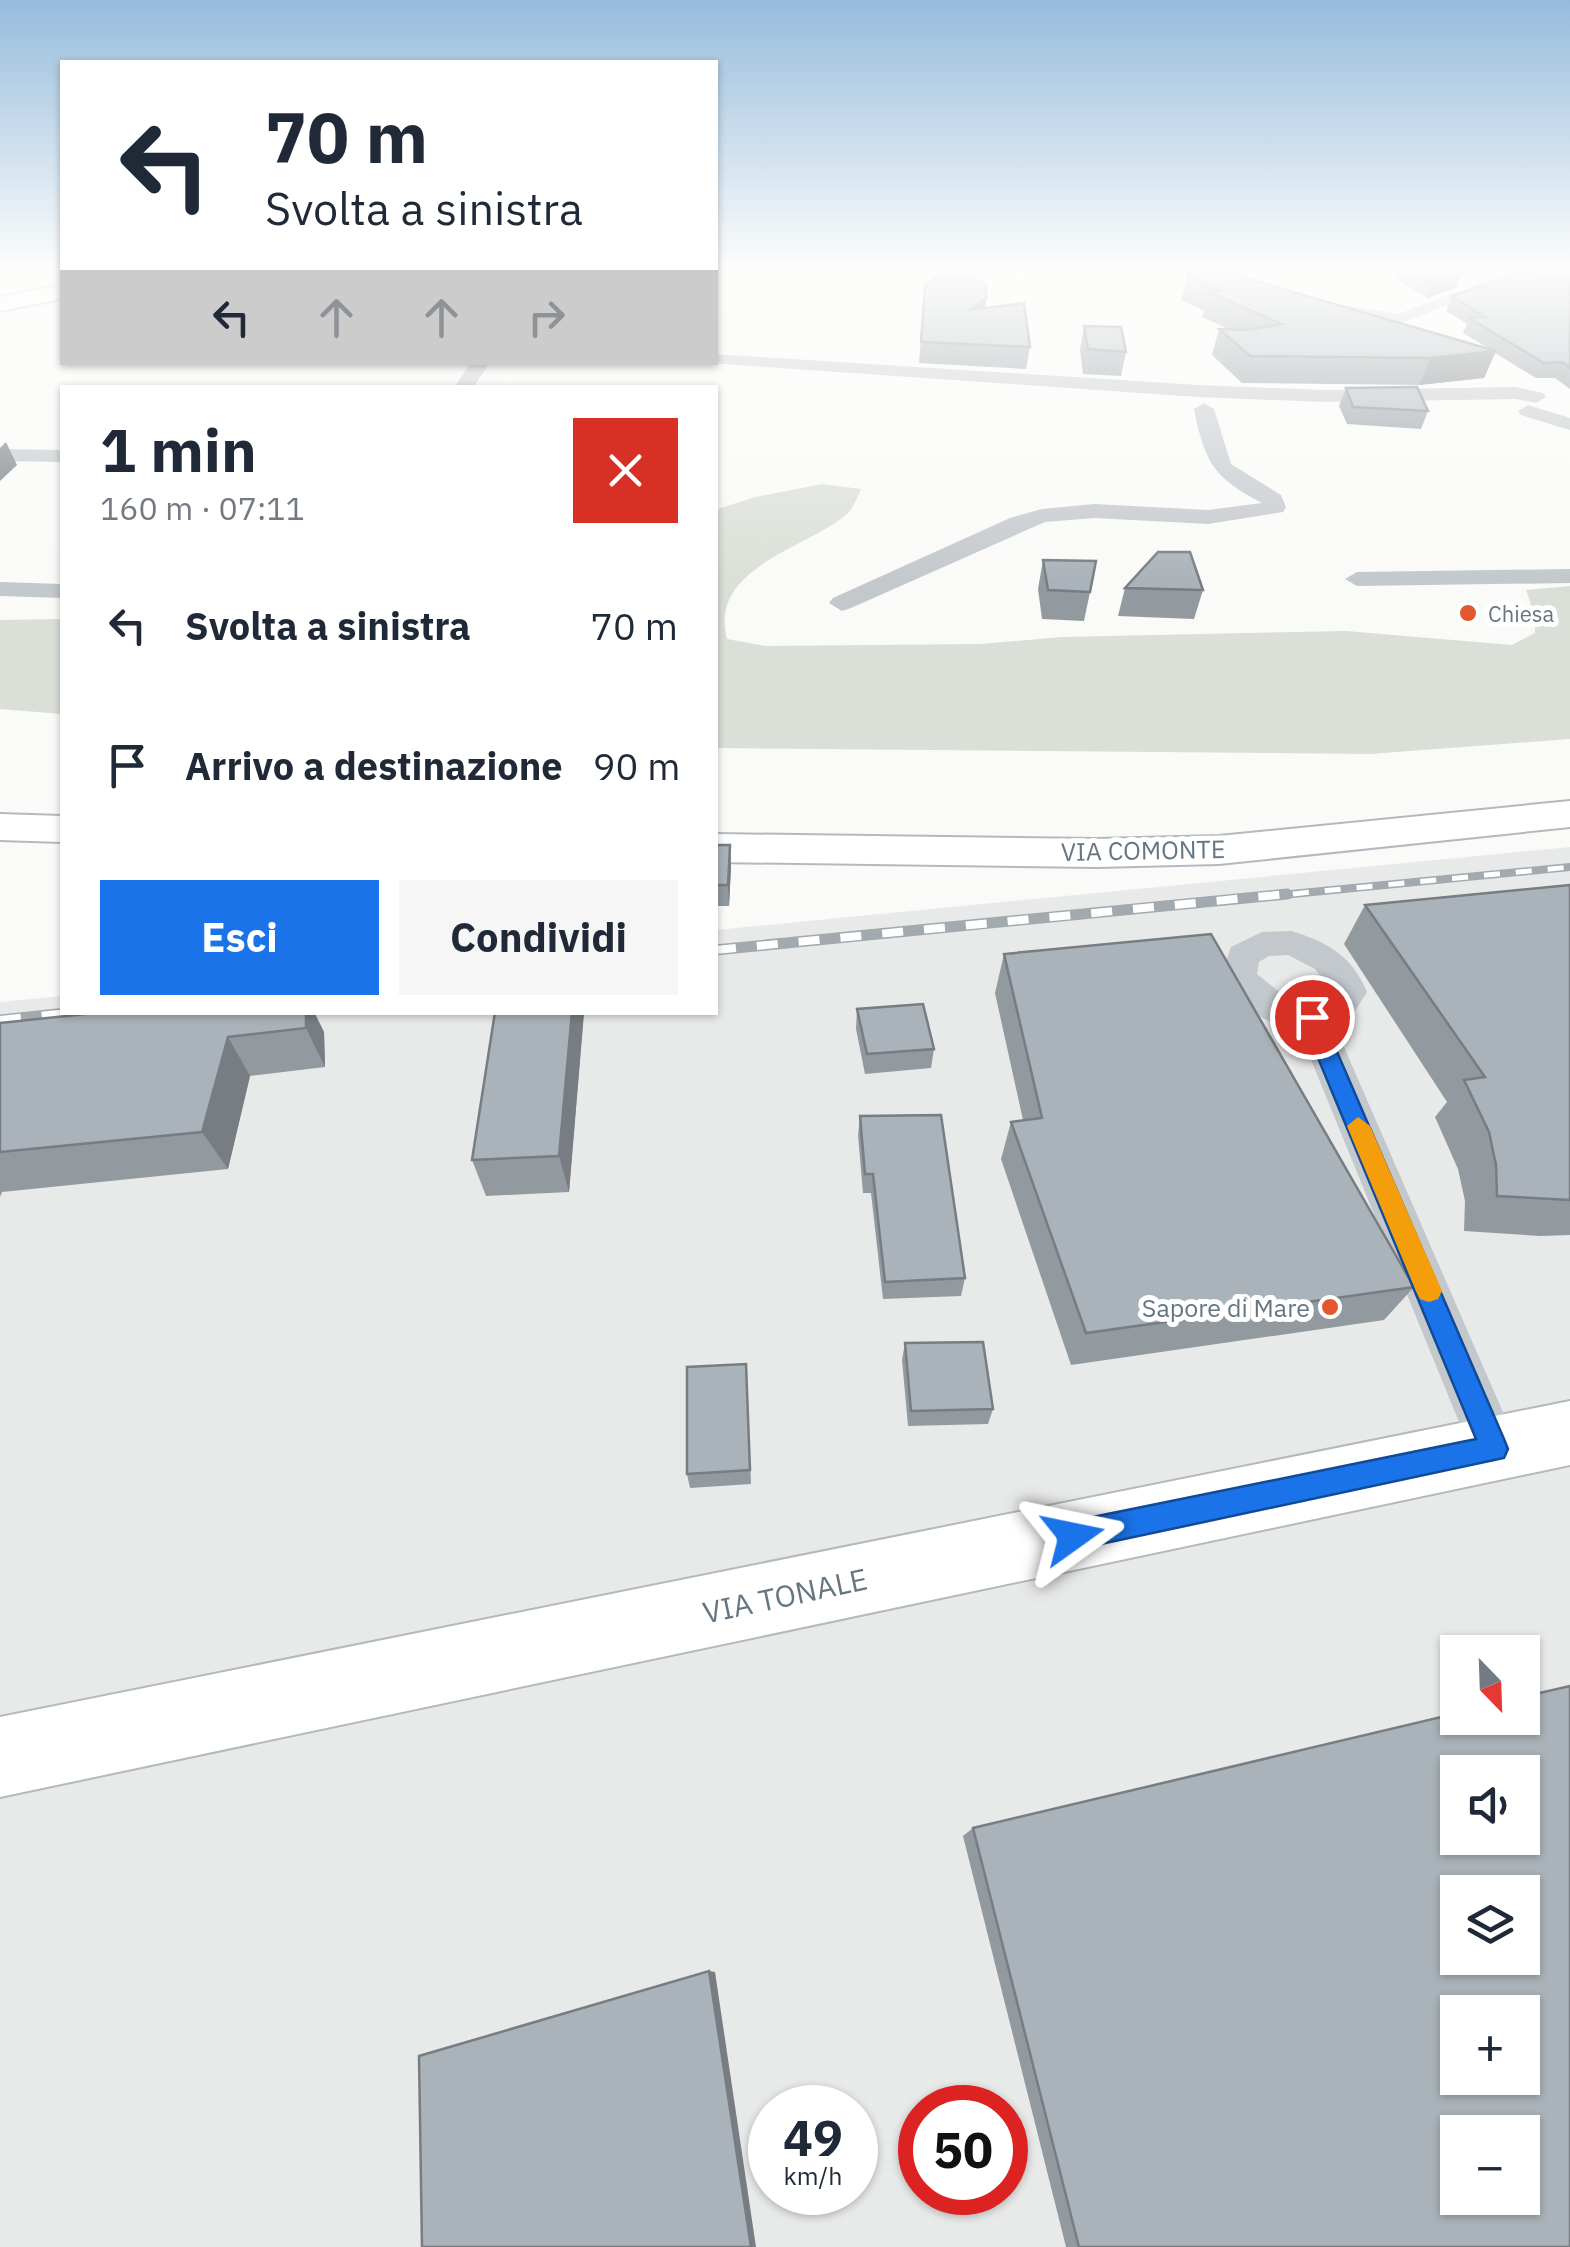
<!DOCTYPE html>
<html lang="it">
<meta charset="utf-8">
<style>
body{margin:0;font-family:"IBM Plex Sans",sans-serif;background:#f6f6f7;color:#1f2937;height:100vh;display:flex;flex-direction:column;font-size:38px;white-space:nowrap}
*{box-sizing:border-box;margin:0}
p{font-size:32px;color:#747a83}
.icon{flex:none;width:55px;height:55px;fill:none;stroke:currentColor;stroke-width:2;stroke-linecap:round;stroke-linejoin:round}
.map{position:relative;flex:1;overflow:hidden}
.side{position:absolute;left:60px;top:385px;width:658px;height:630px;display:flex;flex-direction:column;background:#fff;border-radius:0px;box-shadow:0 2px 8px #0004}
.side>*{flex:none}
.guide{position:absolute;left:60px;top:60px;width:658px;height:305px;border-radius:0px;box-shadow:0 2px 8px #0004;background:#fff;color:#1f2937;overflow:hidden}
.needle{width:65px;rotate:157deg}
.tools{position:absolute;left:1440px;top:1635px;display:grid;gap:20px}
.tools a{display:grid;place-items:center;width:100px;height:100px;border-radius:0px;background:#fff;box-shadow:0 2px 8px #0004;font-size:50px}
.speed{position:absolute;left:748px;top:2085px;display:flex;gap:20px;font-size:50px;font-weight:700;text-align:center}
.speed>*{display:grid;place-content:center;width:130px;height:130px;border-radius:50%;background:#fff;box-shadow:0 2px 8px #0004;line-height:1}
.speed small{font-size:25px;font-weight:400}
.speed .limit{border:15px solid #d22;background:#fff;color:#111}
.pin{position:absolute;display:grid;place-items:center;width:85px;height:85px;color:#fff;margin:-42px;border:5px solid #fff;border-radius:50%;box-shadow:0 2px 10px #0007}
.me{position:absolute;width:110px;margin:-55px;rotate:78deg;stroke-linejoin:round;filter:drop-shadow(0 0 8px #0008)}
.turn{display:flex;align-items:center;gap:35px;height:210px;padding:0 40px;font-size:45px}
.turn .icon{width:130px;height:130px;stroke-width:2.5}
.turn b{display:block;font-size:70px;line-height:85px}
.lanes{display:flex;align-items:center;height:95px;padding:0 40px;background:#0003;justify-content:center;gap:50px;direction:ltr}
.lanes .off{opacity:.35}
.round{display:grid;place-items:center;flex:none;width:105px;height:105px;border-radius:0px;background:#f6f6f7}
.head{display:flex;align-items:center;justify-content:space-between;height:170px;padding:0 40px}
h1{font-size:60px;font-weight:700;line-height:75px}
.primary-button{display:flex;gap:20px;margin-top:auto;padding:20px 40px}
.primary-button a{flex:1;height:115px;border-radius:0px;background:#1a73e8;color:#fff;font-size:40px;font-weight:700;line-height:115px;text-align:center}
.primary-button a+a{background:#f6f6f7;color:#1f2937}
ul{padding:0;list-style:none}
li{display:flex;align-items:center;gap:30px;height:140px;padding:0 40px}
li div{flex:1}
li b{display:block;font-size:38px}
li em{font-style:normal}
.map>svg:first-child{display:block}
</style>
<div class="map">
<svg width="1570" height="2247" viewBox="0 0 1570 2247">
<rect width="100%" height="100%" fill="#fafaf8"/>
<!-- built -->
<path fill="#e8e9e9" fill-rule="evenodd" d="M1570,847V2247H0V1002L62,996V1012H715V930ZM1458,1652H1522V1718H1458ZM1458,1772H1522V1838H1458ZM1458,1892H1522V1958H1458ZM1458,2012H1522V2078H1458ZM770,2108H855V2192H770ZM920,2108H1005V2192H920ZM1458,2132H1522V2198H1458Z"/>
<!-- green -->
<g fill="#dadfd7">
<path d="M822,484L861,489C857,498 853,509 846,515C805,549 708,568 727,639L766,646L981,644L1062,637L1346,631L1512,645L1535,633V616L1526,590L1570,586V739L1370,754L715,748V510L755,497Z"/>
<path d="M62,619V714L0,709V620Z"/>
</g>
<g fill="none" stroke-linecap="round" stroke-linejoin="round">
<!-- secondary casing -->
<g stroke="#b3babf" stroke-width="4">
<g id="secondary">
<path d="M1570,801V827L1219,864L1097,867L715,862V834L1097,839L1219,836Z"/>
<path d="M0,814L62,816V842L0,840Z"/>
<path d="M1570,1401V1465L0,1797V1717Z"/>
</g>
</g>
<!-- highway casing -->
<g stroke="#b4b9bd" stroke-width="4">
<path id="highway" d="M62,285V299L0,311V297Z"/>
</g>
<!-- street -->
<g fill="#c3c8cc" fill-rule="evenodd">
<path d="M1166,267H1188L1247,294L1233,297Z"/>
<path d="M1523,267H1547L1388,328L1382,327L1381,321L1320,311L1312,306L1320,301L1398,314Z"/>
<path d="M715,354L1198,385L1326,390L1516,387L1543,393L1546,397L1536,403L1516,399L1326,402L1198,397L709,363L715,362Z"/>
<path d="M471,362H490L473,388H454Z"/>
<path d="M1204,403L1214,409L1231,464L1281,495L1286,507L1283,512L1208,524L1094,518L1045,522L851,608L842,611L829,603L833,598L1010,518L1042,509L1094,504L1208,510L1262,503C1213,477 1205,463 1194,409Z"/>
<path d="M1528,405L1570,418V430L1521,415L1518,411Z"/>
<path d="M1,449L62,450V462L1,461Z"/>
<path d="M1570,569V583L1357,586L1345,579L1357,572Z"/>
<path d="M0,582L62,584V598L0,596Z"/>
<path d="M1291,931C1328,942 1352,956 1367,992L1350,1019L1334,1024L1519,1449L1511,1466L1494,1473L1477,1466L1298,1028C1262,1024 1239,1007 1221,976L1231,947L1262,932ZM1288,955L1315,969L1331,991L1325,999L1289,1000L1257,974L1259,962L1269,956Z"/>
</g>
<!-- secondary -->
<use href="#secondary" fill="#fff" fill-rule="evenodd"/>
<!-- highway -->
<use href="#highway" fill="#fff" fill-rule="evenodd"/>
<!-- rail-far1 casing -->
<g stroke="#a2aab0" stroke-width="8">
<path id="rail-far1" d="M1261,897L1570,867"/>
</g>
<!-- rail casing -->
<g stroke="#a2aab0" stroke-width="11">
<g id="rail">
<path d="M715,950L1287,894"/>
<path d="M0,1020L76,1012"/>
</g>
</g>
<!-- rail-far1 -->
<use href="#rail-far1" stroke="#fff" stroke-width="5" stroke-dasharray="16" stroke-linecap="butt"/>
<!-- rail -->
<use href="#rail" stroke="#fff" stroke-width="8" stroke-dasharray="21" stroke-linecap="butt"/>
</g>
<!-- wall -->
<g fill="#929a9f">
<path d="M1397,267H1445L1456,288L1427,298L1394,277Z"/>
<path d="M1558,267H1570V389L1555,378H1536L1495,353L1484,378L1419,385L1242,383L1212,355L1219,329H1228L1202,317L1204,311L1181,300L1187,276L1252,280L1488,348L1463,333L1467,324L1446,311L1452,296L1554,278Z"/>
<path d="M925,286L986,298L985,308L1030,347L1026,369L919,363Z"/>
<path d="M1084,326L1126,352L1121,376L1083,374L1080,350Z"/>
<path d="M1346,388L1428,411L1421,429L1347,424L1339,406Z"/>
<path d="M1043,560L1090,592L1084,621L1042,619L1038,589Z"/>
<path d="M1125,588L1203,590L1194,619L1118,616Z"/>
<path d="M715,845H730L731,866L729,906H715Z"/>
<path d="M1570,885V1235L1540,1236L1464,1231L1465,1201L1458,1169L1435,1117L1447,1102L1344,944L1365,905Z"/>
<path d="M1004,954L1414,1287L1384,1320L1071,1365L1001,1159L1011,1122L1023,1120L995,993Z"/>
<path d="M857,1009L934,1049L931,1068L865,1074L856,1029Z"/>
<path d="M314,1012L324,1032L325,1067L250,1076L228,1169L2,1192L0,1197V1023Z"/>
<path d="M495,1012H584L569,1192L486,1196L472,1160Z"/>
<path d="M860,1116L965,1278L961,1296L883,1299L871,1193H863L858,1135Z"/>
<path d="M905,1343L993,1409L988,1424L908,1426L902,1360Z"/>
<path d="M746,1364L751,1484L690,1488L687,1474Z"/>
<path d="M973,1828L1570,2247H1066L963,1836Z"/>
</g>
<!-- shaded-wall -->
<g fill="#777d82">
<path d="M1462,272L1456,288L1427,298L1432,283Z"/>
<path d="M986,298L984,319L970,310Z"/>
<path d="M1496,351L1484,378L1419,385L1430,358Z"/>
<path d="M6,442L17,465L0,481V448Z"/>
<path d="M730,845L731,866L729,906L728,885Z"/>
<path d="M306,1012H314L324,1032L325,1067L306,1028Z"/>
<path d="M572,1012H584L569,1192L559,1156Z"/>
<path d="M228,1037L250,1076L228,1169L202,1132Z"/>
<path d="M709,1971L715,1972L756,2247H751Z"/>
</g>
<!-- building -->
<g fill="#aab3b9" stroke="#777d82" stroke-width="2.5" fill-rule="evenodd">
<path d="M1190,267H1216L1252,280L1496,351L1430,358L1250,356L1219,329L1248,330L1282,324L1208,292L1222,291L1187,276Z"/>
<path d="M1407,267H1445L1462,272L1432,283Z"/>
<path d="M1526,271L1570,283V368L1563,362L1544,363L1469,318L1485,317L1452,296Z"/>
<path d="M935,277H973L986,285V298L970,310L1024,303L1030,347L921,342L925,286Z"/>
<path d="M1084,326L1121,327L1126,352L1088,349Z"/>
<path d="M1417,387L1428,411L1353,407L1346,388Z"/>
<path d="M1158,552H1190L1203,590L1125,588Z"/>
<path d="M1043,560L1096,561L1090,592L1048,590Z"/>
<path d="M715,845H730L728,885H715Z"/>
<path d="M1570,885V1200L1497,1196L1496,1165L1489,1132L1464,1080L1485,1077L1365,905Z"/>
<path d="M1211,934L1414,1287L1086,1333L1011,1122L1042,1118L1004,954Z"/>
<path d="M923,1004L934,1049L867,1054L857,1009Z"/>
<path d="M104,1012H306V1028L228,1037L202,1132L0,1152V1023Z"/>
<path d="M495,1012H572L559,1156L472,1160Z"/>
<path d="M941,1115L965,1278L885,1282L873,1174H865L860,1116Z"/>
<path d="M983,1342L993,1409L911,1411L905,1343Z"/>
<path d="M746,1364L750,1470L687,1474V1367Z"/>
<path d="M1570,1686V2247H1079L973,1828L1458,1713V1718H1522V1697ZM1458,1772H1522V1838H1458ZM1458,1892H1522V1958H1458ZM1458,2012H1522V2078H1458ZM1458,2132H1522V2198H1458Z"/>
<path d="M709,1971L751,2247H422L419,2056Z"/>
</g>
<!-- sky -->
<linearGradient id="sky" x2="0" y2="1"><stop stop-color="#96bcdc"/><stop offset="0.46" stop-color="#fdfdfc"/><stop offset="1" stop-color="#fdfdfc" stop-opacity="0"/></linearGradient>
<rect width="1570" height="582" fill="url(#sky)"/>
<!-- route -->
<path fill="#1a73e8" stroke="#114b97" stroke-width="2.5" d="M1312,1010L1322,1017L1504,1439L1508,1449L1504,1458L1073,1550L1063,1546L1058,1536L1063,1525L1073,1521L1476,1439L1301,1017Z"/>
<!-- slow -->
<path fill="#f59e0b" d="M1358,1117L1370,1126L1442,1291L1438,1299L1429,1302L1420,1299L1416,1291L1347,1126Z"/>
<!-- markers -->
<g fill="#e4572e" stroke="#fff" stroke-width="4">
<circle cx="1468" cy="613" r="10"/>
<circle cx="1330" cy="1307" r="10"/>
</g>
<g text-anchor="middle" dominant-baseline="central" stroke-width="10" stroke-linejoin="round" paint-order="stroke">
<!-- far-poi labels -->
<g font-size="22" fill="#657683" stroke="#fff" text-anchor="start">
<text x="1488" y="613">Chiesa</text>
</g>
<!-- street labels -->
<g font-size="25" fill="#657683" stroke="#fff">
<text transform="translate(1143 850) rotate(-1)">VIA COMONTE</text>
</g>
<!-- poi labels -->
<g font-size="25" fill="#657683" stroke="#fff" text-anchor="end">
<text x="1310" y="1307">Sapore di Mare</text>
</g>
<!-- near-street labels -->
<g font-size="30" fill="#657683" stroke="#fff">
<text transform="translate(785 1595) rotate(-12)">VIA TONALE</text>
</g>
</g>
</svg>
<div class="tools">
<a><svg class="needle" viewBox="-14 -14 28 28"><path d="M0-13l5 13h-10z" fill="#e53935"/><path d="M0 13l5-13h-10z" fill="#747a83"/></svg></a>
<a><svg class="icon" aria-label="sound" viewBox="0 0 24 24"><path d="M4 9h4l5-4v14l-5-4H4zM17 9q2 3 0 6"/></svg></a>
<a><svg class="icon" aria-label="layers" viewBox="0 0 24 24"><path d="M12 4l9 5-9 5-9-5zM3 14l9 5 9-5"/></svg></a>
<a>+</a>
<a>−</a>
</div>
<div class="speed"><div>49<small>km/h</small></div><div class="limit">50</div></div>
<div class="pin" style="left:1312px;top:1017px;background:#d93025"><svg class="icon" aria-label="arrive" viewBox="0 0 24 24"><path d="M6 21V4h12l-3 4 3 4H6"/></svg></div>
<svg class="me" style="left:1073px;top:1536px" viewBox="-20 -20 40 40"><path d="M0-17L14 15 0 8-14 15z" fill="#1a73e8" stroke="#fff" stroke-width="4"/></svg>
<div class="guide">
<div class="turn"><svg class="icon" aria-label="left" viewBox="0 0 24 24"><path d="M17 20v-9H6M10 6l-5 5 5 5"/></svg><div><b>70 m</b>Svolta a sinistra</div></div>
<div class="lanes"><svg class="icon" aria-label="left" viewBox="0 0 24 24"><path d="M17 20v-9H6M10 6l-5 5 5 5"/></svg><svg class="icon off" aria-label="ahead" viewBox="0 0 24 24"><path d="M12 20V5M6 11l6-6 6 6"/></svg><svg class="icon off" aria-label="ahead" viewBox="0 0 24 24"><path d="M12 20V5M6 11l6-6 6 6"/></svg><svg class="icon off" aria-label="right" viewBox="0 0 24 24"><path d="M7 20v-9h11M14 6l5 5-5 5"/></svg></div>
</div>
<section class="side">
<div class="head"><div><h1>1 min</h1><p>160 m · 07:11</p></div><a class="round" style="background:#d93025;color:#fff"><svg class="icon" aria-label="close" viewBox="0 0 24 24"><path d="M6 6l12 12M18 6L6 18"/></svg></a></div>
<ul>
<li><svg class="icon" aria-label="left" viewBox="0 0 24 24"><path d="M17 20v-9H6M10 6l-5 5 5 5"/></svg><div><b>Svolta a sinistra</b></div><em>70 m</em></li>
<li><svg class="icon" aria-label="arrive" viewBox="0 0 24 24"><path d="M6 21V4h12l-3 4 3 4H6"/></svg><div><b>Arrivo a destinazione</b></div><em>90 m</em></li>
</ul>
<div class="primary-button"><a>Esci</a><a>Condividi</a></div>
</section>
</div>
